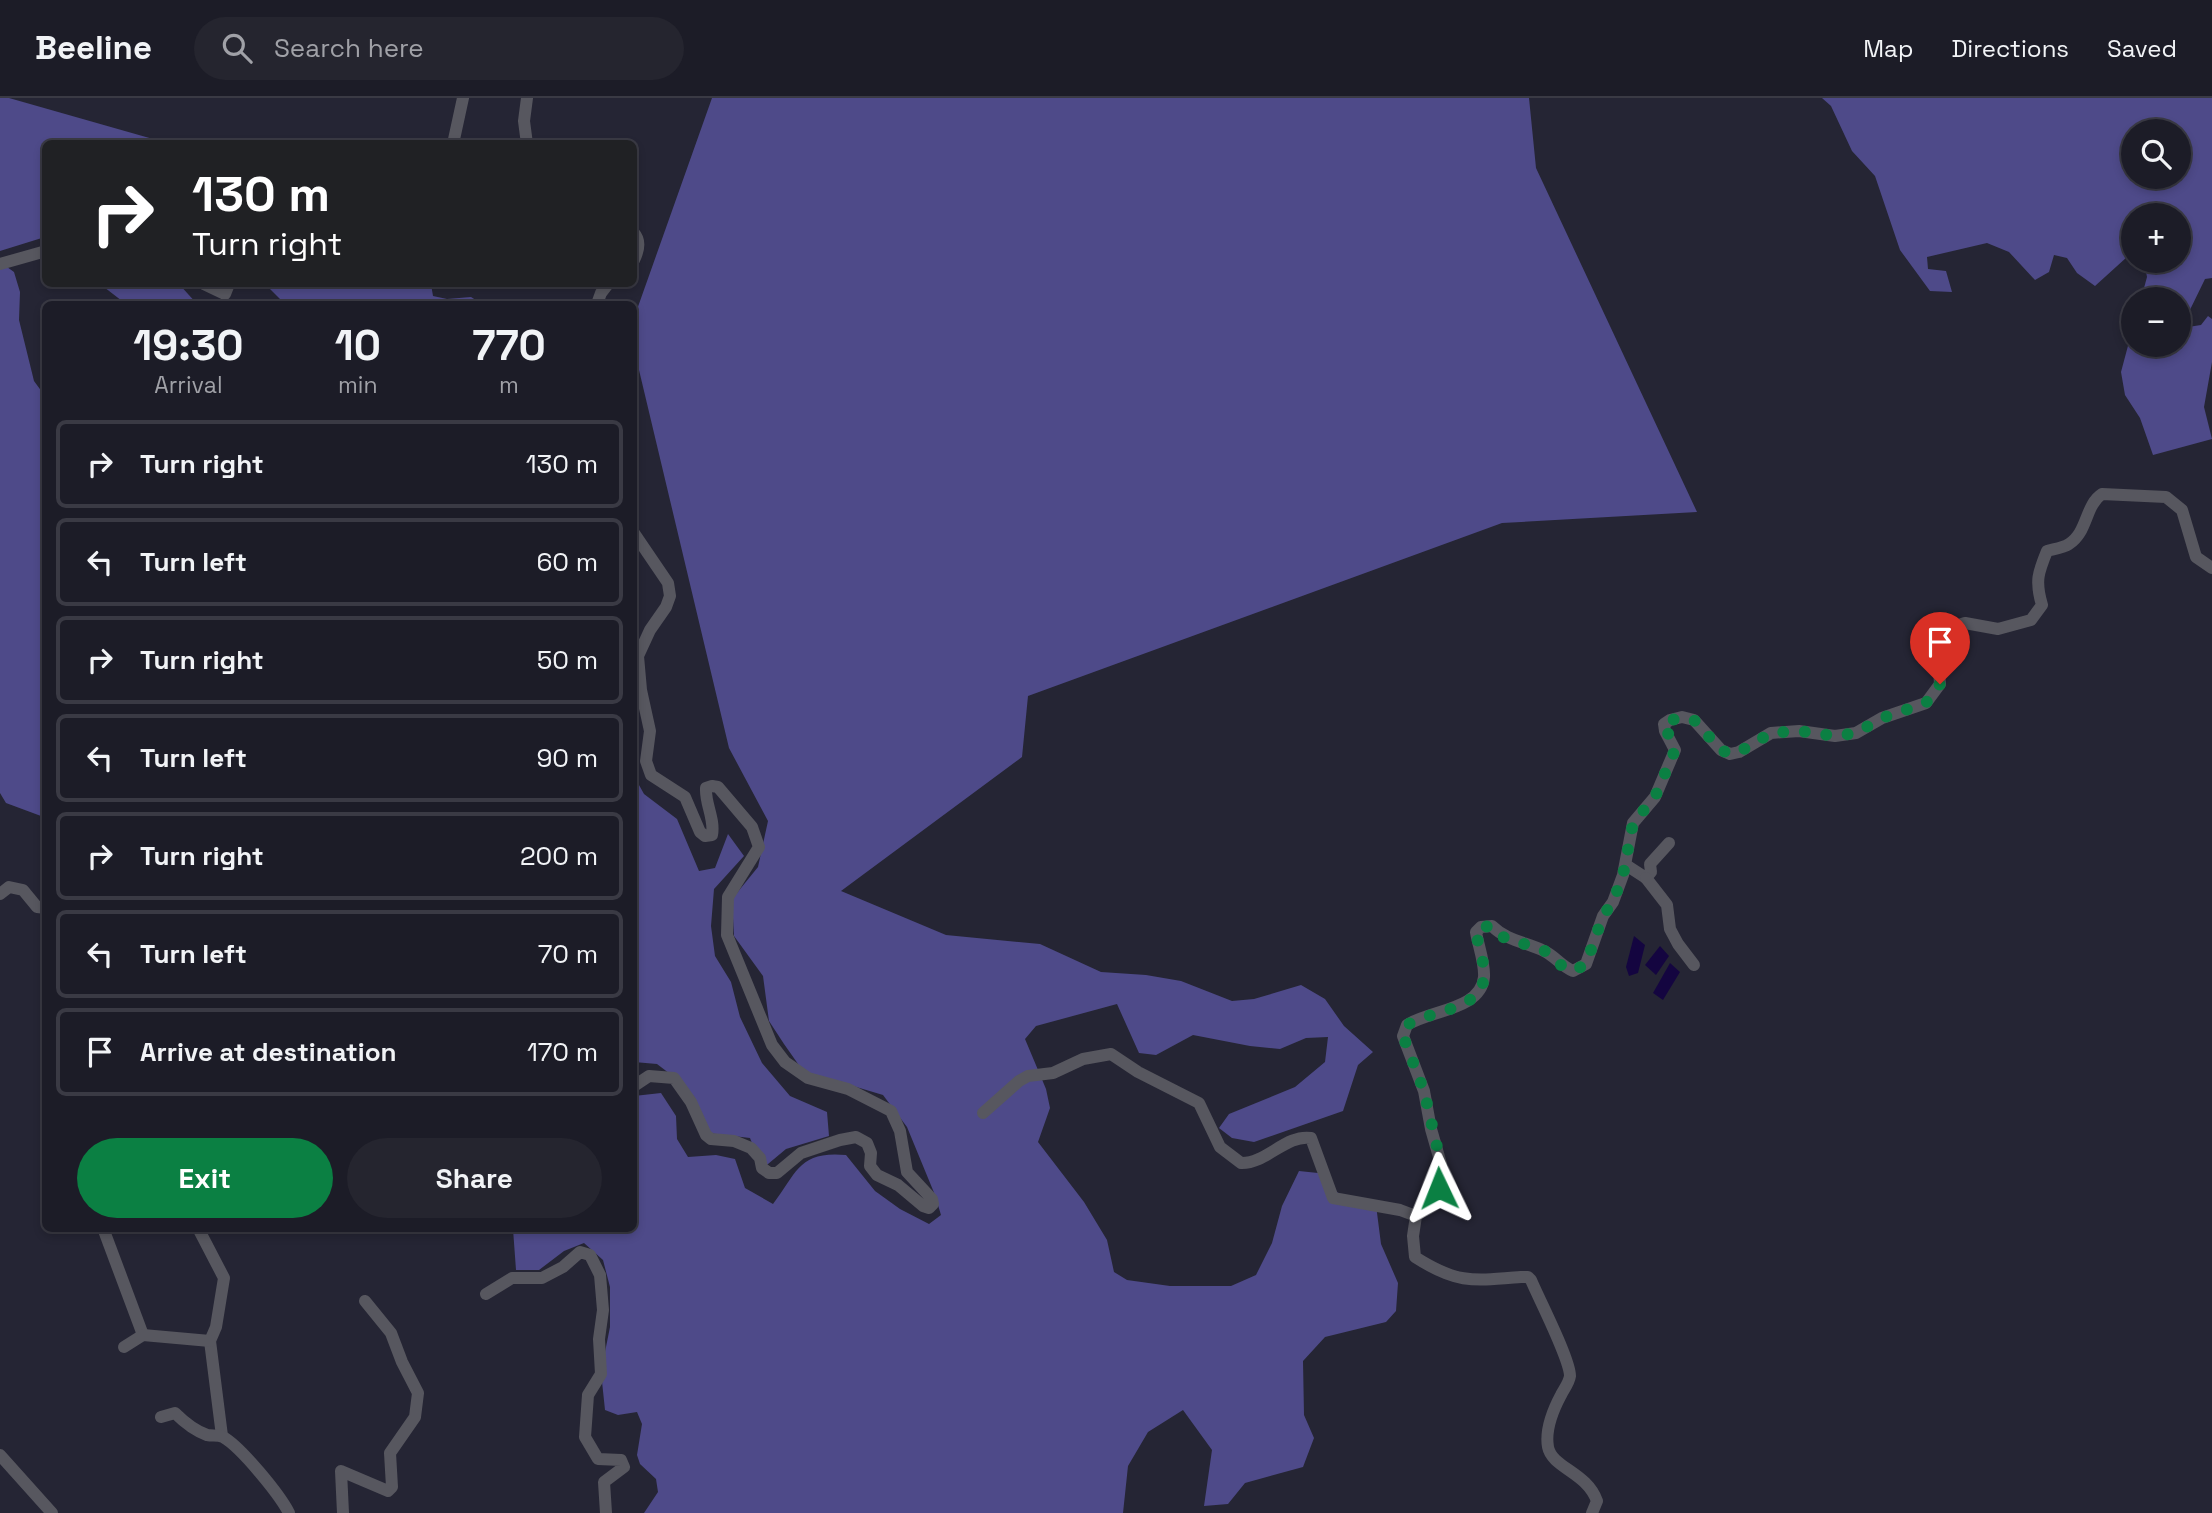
<!DOCTYPE html>
<meta charset="utf-8">
<style>
body{margin:0;font-family:"Space Grotesk",sans-serif;background:#25252f;color:#f1f3f6;height:100vh;display:flex;flex-direction:column;font-size:26px;white-space:nowrap}
*{box-sizing:border-box;margin:0}
p{font-size:23px;color:#a0a1a7}
.icon{flex:none;width:38px;height:38px;fill:none;stroke:currentColor;stroke-width:2;stroke-linecap:round;stroke-linejoin:round}
.map{position:relative;flex:1;overflow:hidden}
.side{position:absolute;left:42px;top:203px;width:595px;height:931px;display:flex;flex-direction:column;background:#1c1c27;border-radius:10px;box-shadow:0 4px 10px #0003,0 0 0 2px #3a3a44}
.side>*{flex:none}
.top-card{position:absolute;left:42px;top:42px;width:595px;height:147px;border-radius:10px;box-shadow:0 4px 10px #0003,0 0 0 2px #3a3a44;background:#202124;color:#fff;overflow:hidden}
.fabs{position:absolute;left:2121px;top:21px;display:grid;gap:14px}
.fabs a{display:grid;place-items:center;width:70px;height:70px;border-radius:50%;background:#1c1c27;box-shadow:0 4px 10px #0003,0 0 0 2px #3a3a44;font-size:35px}
.pin{position:absolute;display:grid;place-items:center;width:60px;height:60px;color:#fff;margin:-72px -30px;border-radius:50% 50% 50% 0;rotate:-45deg;box-shadow:0 0 7px #0007}
.pin .icon{rotate:45deg}
.me{position:absolute;width:77px;margin:-38px;rotate:358deg;stroke-linejoin:round;filter:drop-shadow(0 0 5px #0008)}
.turn{display:flex;align-items:center;gap:24px;height:147px;padding:0 35px;font-size:32px}
.turn .icon{width:91px;height:91px;stroke-width:2.5}
.turn b{display:block;font-size:49px;line-height:60px}
.eta{display:flex;justify-content:space-evenly;align-items:center;height:119px;text-align:center}
.eta b{font-size:42px;font-weight:600;line-height:49px}
.cta{display:flex;gap:14px;margin-top:auto;padding:14px 35px}
.cta a{flex:1;height:80px;border-radius:42px;background:#0b8043;color:#fff;font-size:28px;font-weight:600;line-height:80px;text-align:center}
.cta a+a{background:#25252f;color:#f1f3f6}
ul{padding:0;list-style:none}
li{display:flex;align-items:center;gap:21px;height:88px;margin:0 14px 10px;padding:0 21px;border:4px solid #3a3a44;border-radius:10px}
li div{flex:1}
li b{display:block;font-size:26px}
li em{font-style:normal}
header{display:flex;align-items:center;gap:42px;box-sizing:border-box;height:98px;padding:0 35px;background:#1c1c27;border-bottom:2px solid #3a3a44}
header strong{font-size:33px}
nav{display:flex;gap:38px;margin-inline-start:auto;font-size:24px}
.search{width:490px;height:63px;background:#25252f;display:flex;align-items:center;gap:18px;box-sizing:border-box;padding:0 24px;border-radius:38px;color:#a0a1a7;font-size:26px}
.map>svg:first-child{display:block}
</style>
<header>
<strong>Beeline</strong>
<div class="search"><svg class="icon" aria-label="search" viewBox="0 0 24 24"><circle cx="10" cy="10" r="6"/><path d="M15 15l6 6"/></svg>Search here</div>
<nav><a>Map</a><a>Directions</a><a>Saved</a></nav>
</header>
<div class="map">
<svg width="2212" height="1415" viewBox="0 0 2212 1415">
<rect width="100%" height="100%" fill="#252534"/>
<!-- forest -->
<g fill="#4e4a89" fill-rule="evenodd">
<path d="M0,0H9L167,45L46,46L45,139L0,153Z"/>
<path d="M712,0H1529L1536,70L1697,414L1502,425L1028,598L1022,659L841,793L946,837L1040,846L1101,874L1146,877L1181,883L1232,903L1254,901L1301,887L1325,901L1344,928L1373,954L1358,967L1343,1013L1254,1044L1232,1040L1219,1030L1229,1016L1295,989L1325,964L1328,939L1306,940L1280,951L1250,948L1193,937L1156,957L1139,955L1117,906L1036,928L1025,941L1046,991L1050,1010L1038,1044L1084,1104L1107,1142L1114,1174L1127,1182L1170,1188H1231L1256,1177L1272,1145L1282,1108L1299,1073L1318,1075L1343,1100L1376,1107L1381,1146L1398,1185L1396,1213L1386,1224L1325,1239L1303,1263L1304,1317L1314,1340L1303,1369L1245,1385L1228,1406L1204,1408L1212,1352L1183,1312L1148,1334L1128,1368L1123,1415H644L658,1394L656,1381L640,1366L637,1357L642,1326L637,1314L618,1317L605,1312L601,1274L610,1229V1189L603,1162L584,1145L564,1153L539,1172H516L513,1131L634,1130V998L661,995L676,1018L677,1041L688,1059L716,1057L735,1061L745,1090L773,1106C798,1073 799,1053 846,1057L875,1093L900,1111L929,1126L941,1117L935,1097L907,1029L883,997L803,973L784,946L769,923L763,878L734,838L732,801L758,769L768,723L729,650L634,251V220Z"/>
<path d="M1822,0H2212V180L2205,181L2186,220L2188,229L2201,227L2208,218L2212,221V264L2204,309L2212,341L2153,357L2140,320L2125,297L2121,274L2133,229V247H2179V201H2141L2147,179L2144,163H2179V117H2133V160L2127,159L2095,188L2077,175L2067,160L2054,157L2049,174L2035,182L2009,154L1987,145L1927,159L1928,171L1946,173L1952,194L1930,193L1900,152L1875,78L1852,53L1831,8ZM2133,33H2179V79H2133Z"/>
<path d="M0,164L14,174L20,194L19,222L34,283L45,298L46,713L41,718L6,705L0,695Z"/>
<path d="M100,186H179L197,206H126Z"/>
<path d="M265,186H431L433,198L447,201L471,199L482,206H285Z"/>
<path d="M634,678L644,696L677,721L699,773L715,770L728,736L744,758L714,791L711,828L715,858L731,884L740,919L762,965L790,998L827,1014L829,1038L786,1051L762,1071L750,1040L699,1034L678,982L657,966L634,964Z"/>
</g>
<!-- water -->
<g fill="#140540">
<path d="M1634,838L1645,847L1638,875L1629,878L1626,869Z"/>
<path d="M1660,848L1669,858L1656,877L1645,867Z"/>
<path d="M1670,865L1680,874L1663,902L1653,895Z"/>
</g>
<g fill="none" stroke-linecap="round" stroke-linejoin="round">
<!-- minor -->
<g stroke="#57575f" stroke-width="12">
<path d="M453,46L463,0"/>
<path d="M527,46L524,23L527,0"/>
<path d="M634,135C641,143 638,154 634,162"/>
<path d="M0,166L46,153"/>
<path d="M204,186L225,196L229,186"/>
<path d="M597,206L601,195L608,186"/>
<path d="M634,435L668,485L670,498L666,509L650,532L638,558L641,592L650,633L646,663L651,677L685,699L700,734L705,738L712,737C715,721 705,706 706,690L712,688L718,689L752,729L759,749L728,799L727,837L772,947L785,964L808,980L848,991L891,1013L900,1033L907,1074L932,1101L933,1106L929,1110L923,1108L898,1087L877,1077L870,1068L871,1055L867,1045L856,1039L840,1042L801,1055L777,1075H769L762,1070L760,1060L751,1050L734,1043L711,1041L706,1037L691,1004L674,980L649,978L634,988"/>
<path d="M1626,767L1646,780L1651,774L1650,766L1669,745"/>
<path d="M1646,780L1667,807L1670,831L1678,846L1694,867"/>
<path d="M0,796L9,789L23,792L37,809L46,810"/>
<path d="M983,1015L1019,983L1028,978L1053,975L1083,961L1111,956L1138,974L1199,1005L1220,1049L1241,1065C1266,1066 1286,1036 1311,1040L1333,1100L1400,1112L1416,1118"/>
<path d="M103,1130L143,1237"/>
<path d="M198,1130L224,1180L216,1229L210,1243L222,1338"/>
<path d="M486,1196L512,1180H542L563,1169L580,1154L590,1157L600,1177L603,1212L599,1241L601,1276L588,1297L585,1339L598,1361L621,1362L624,1369L604,1384L606,1415"/>
<path d="M124,1249L143,1237L210,1243"/>
<path d="M161,1319L175,1315C183,1323 196,1333 207,1337C213,1338 218,1337 223,1339C241,1349 280,1397 289,1415"/>
<path d="M0,1357L52,1415"/>
<path d="M343,1415L341,1373L388,1393L392,1389L390,1355L415,1319L418,1295L402,1264L391,1235L365,1203"/>
<path d="M1592,1415L1597,1403C1587,1374 1552,1370 1548,1349C1545,1332 1553,1312 1561,1297C1564,1291 1569,1285 1570,1278C1570,1261 1539,1201 1531,1182L1528,1179H1521C1473,1183 1457,1186 1415,1159L1413,1138L1416,1118L1431,1106L1439,1090L1441,1066L1431,1031L1424,993L1403,938L1407,927C1430,912 1481,912 1484,879C1485,865 1478,847 1476,834L1481,829L1492,828C1507,843 1526,844 1544,853C1555,858 1561,868 1573,873L1586,866L1603,818L1613,804L1623,777L1633,725L1655,699L1675,652L1665,633L1664,626L1670,622L1682,619L1694,622L1721,652L1730,656L1739,654L1771,635L1799,633L1835,638L1856,635L1882,620L1926,605L1940,586L1937,544L1946,531L1965,525L1998,531L2031,522L2042,507C2035,483 2038,475 2047,453C2054,451 2063,450 2069,446C2088,434 2085,407 2102,396L2166,399L2182,412L2196,459L2212,470"/>
</g>
</g>
<g fill="none" stroke-linecap="round" stroke-linejoin="round">
<!-- route -->
<path stroke="#0b8043" stroke-width="12" stroke-dasharray="0 21.6" d="M1439,1090L1441,1066L1424,993L1403,938L1407,927C1430,912 1481,913 1484,879C1485,865 1478,847 1476,834L1481,829L1492,828L1503,839L1545,853L1562,868L1573,873L1586,866L1603,818L1613,804L1623,777L1633,725L1655,699L1675,652L1664,626L1670,622L1682,620L1694,622L1721,652L1730,656L1739,654L1771,635L1799,633L1835,638L1856,635L1882,620L1926,605L1940,586"/>
</g>
</svg>
<div class="fabs">
<a><svg class="icon" aria-label="search" viewBox="0 0 24 24"><circle cx="10" cy="10" r="6"/><path d="M15 15l6 6"/></svg></a>
<a>+</a>
<a>−</a>
</div>
<div class="pin" style="left:1940px;top:586px;background:#d93025"><svg class="icon" aria-label="arrive" viewBox="0 0 24 24"><path d="M6 21V4h12l-3 4 3 4H6"/></svg></div>
<svg class="me" style="left:1439px;top:1090px" viewBox="-20 -20 40 40"><path d="M0-17L14 15 0 8-14 15z" fill="#0b8043" stroke="#fff" stroke-width="4"/></svg>
<div class="top-card">
<div class="turn"><svg class="icon" aria-label="right" viewBox="0 0 24 24"><path d="M7 20v-9h11M14 6l5 5-5 5"/></svg><div><b>130 m</b>Turn right</div></div>
</div>
<section class="side">
<div class="eta">
<div><b>19:30</b><p>Arrival</p></div>
<div><b>10</b><p>min</p></div>
<div><b>770</b><p>m</p></div>
</div>
<ul>
<li><svg class="icon" aria-label="right" viewBox="0 0 24 24"><path d="M7 20v-9h11M14 6l5 5-5 5"/></svg><div><b>Turn right</b></div><em>130 m</em></li>
<li><svg class="icon" aria-label="left" viewBox="0 0 24 24"><path d="M17 20v-9H6M10 6l-5 5 5 5"/></svg><div><b>Turn left</b></div><em>60 m</em></li>
<li><svg class="icon" aria-label="right" viewBox="0 0 24 24"><path d="M7 20v-9h11M14 6l5 5-5 5"/></svg><div><b>Turn right</b></div><em>50 m</em></li>
<li><svg class="icon" aria-label="left" viewBox="0 0 24 24"><path d="M17 20v-9H6M10 6l-5 5 5 5"/></svg><div><b>Turn left</b></div><em>90 m</em></li>
<li><svg class="icon" aria-label="right" viewBox="0 0 24 24"><path d="M7 20v-9h11M14 6l5 5-5 5"/></svg><div><b>Turn right</b></div><em>200 m</em></li>
<li><svg class="icon" aria-label="left" viewBox="0 0 24 24"><path d="M17 20v-9H6M10 6l-5 5 5 5"/></svg><div><b>Turn left</b></div><em>70 m</em></li>
<li><svg class="icon" aria-label="arrive" viewBox="0 0 24 24"><path d="M6 21V4h12l-3 4 3 4H6"/></svg><div><b>Arrive at destination</b></div><em>170 m</em></li>
</ul>
<div class="cta"><a>Exit</a><a>Share</a></div>
</section>
</div>
